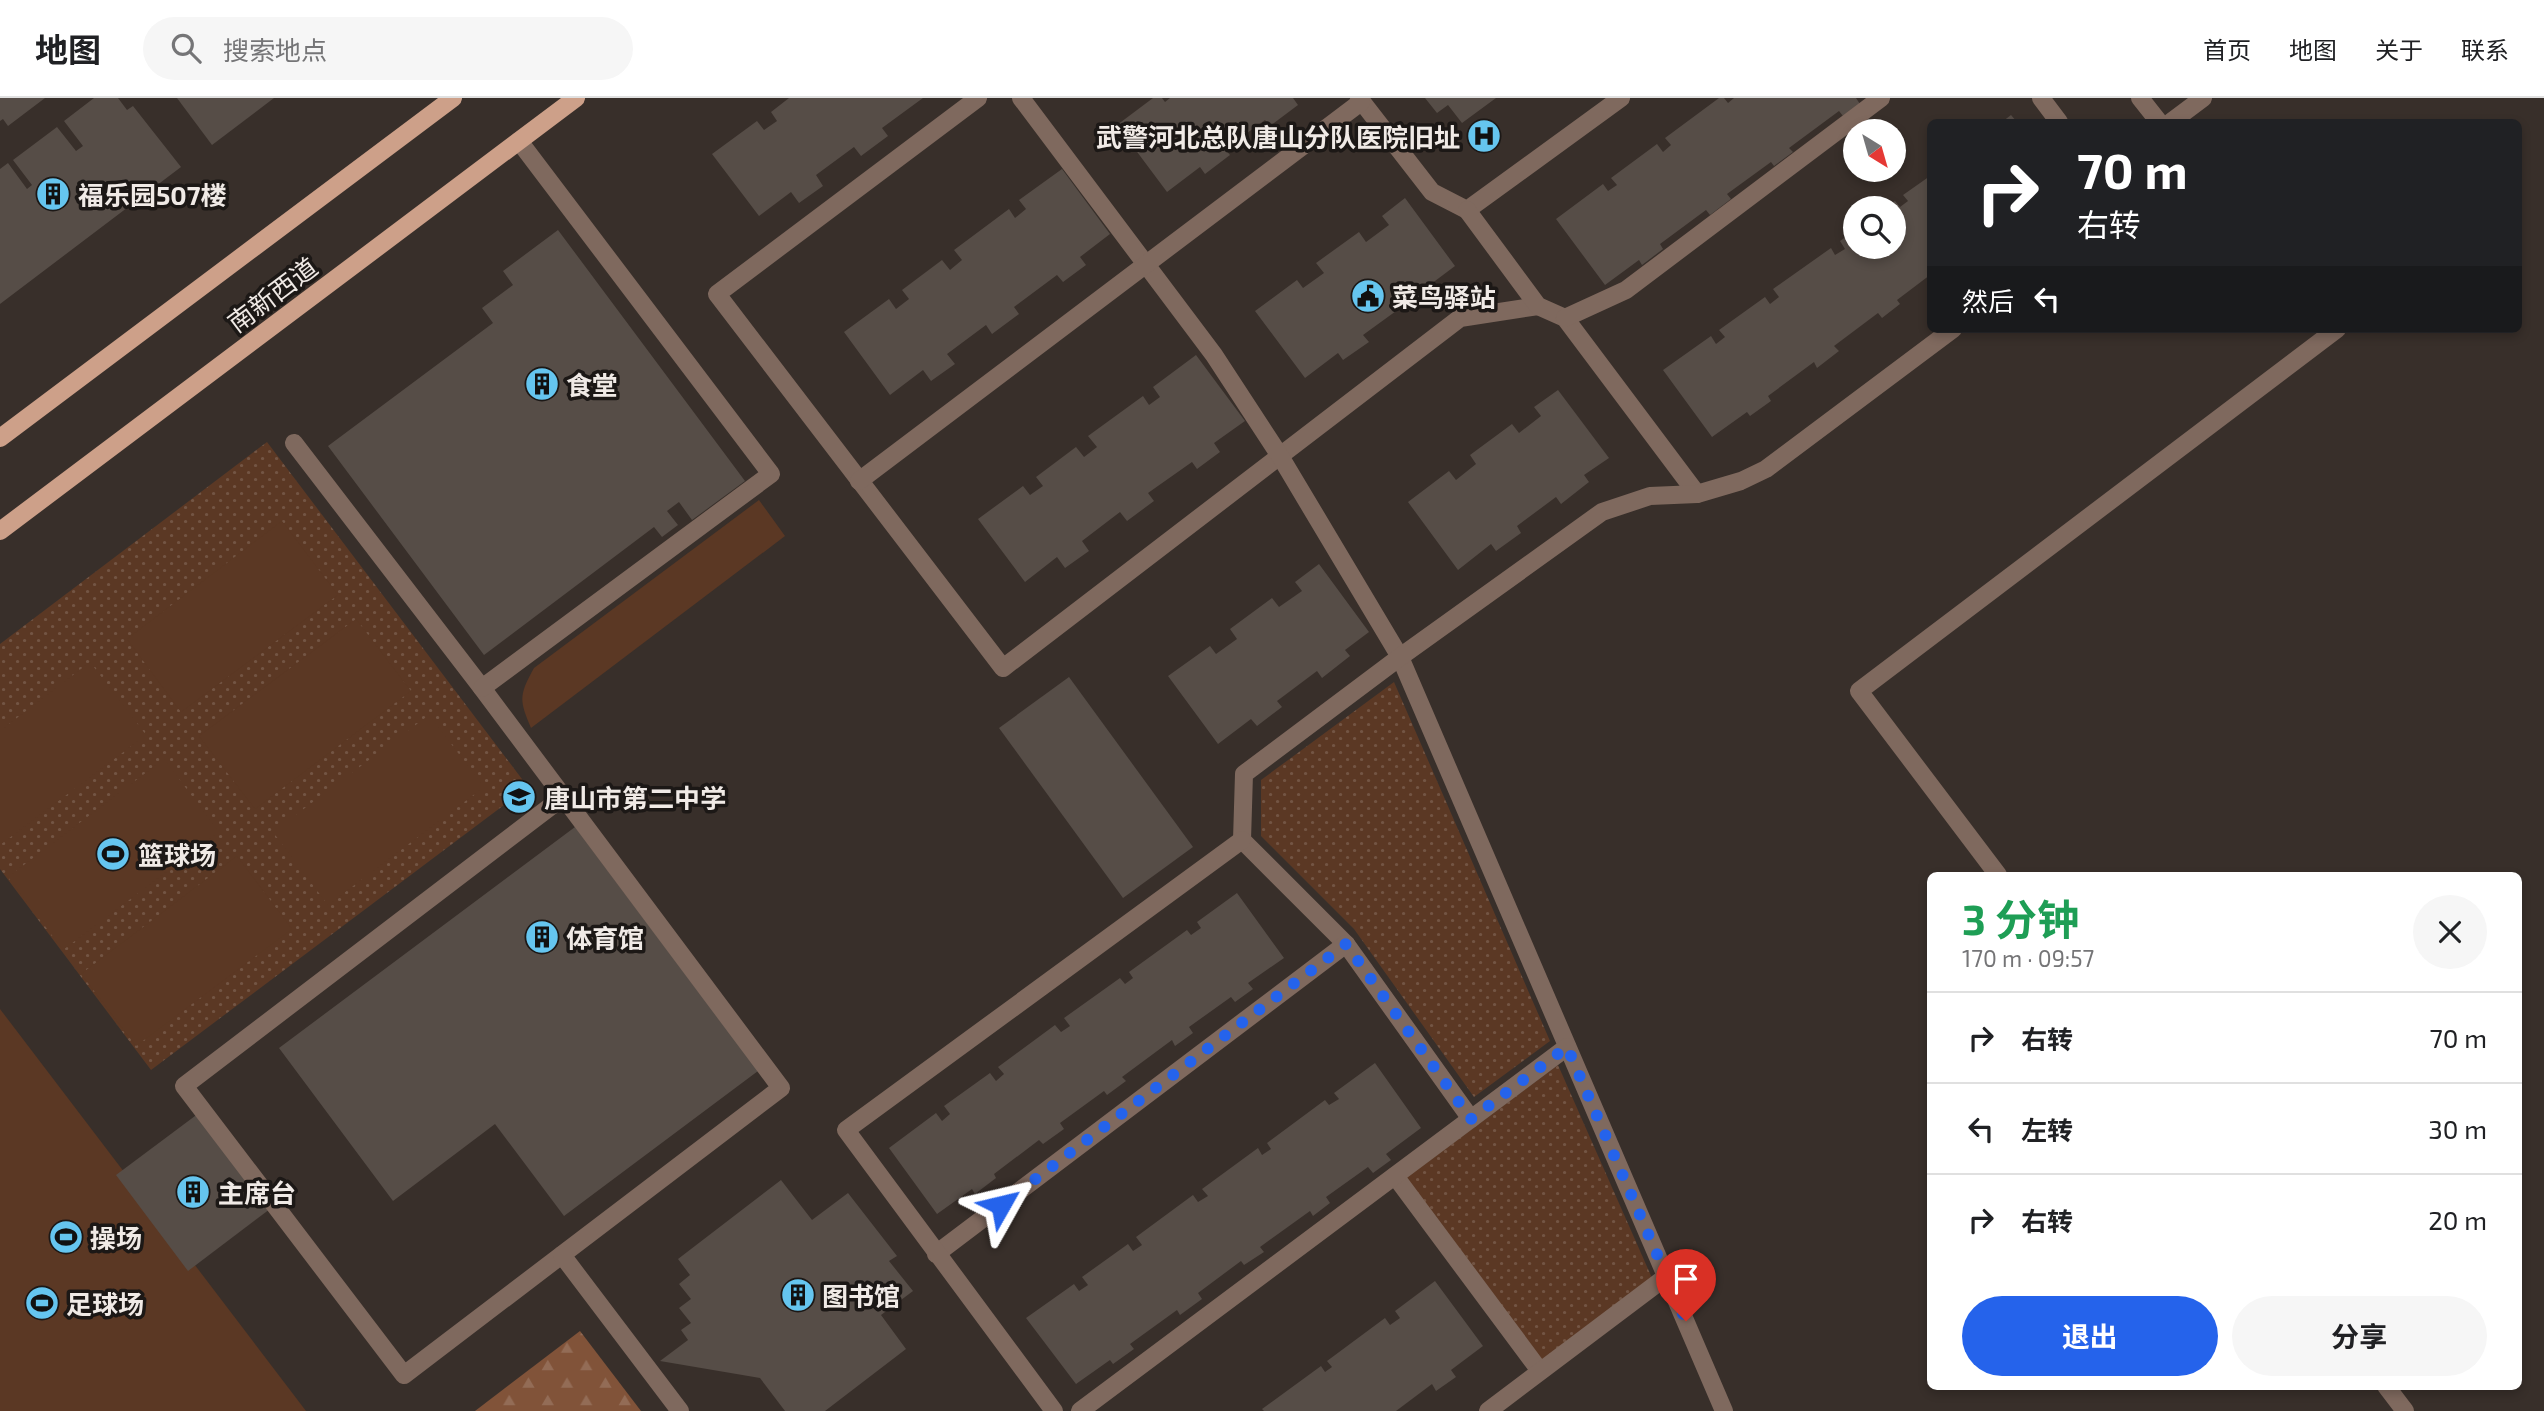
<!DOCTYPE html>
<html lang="zh">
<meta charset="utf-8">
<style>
body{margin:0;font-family:"Exo 2","Noto Sans SC",sans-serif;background:#f6f6f6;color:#202124;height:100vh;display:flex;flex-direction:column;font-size:26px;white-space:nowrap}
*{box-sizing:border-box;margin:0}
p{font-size:23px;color:#757577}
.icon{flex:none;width:38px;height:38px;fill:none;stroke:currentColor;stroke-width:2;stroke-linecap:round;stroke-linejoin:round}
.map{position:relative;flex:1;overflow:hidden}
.details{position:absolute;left:1927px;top:774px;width:595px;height:518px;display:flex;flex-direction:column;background:#fff;border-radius:10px;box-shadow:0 4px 10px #0003}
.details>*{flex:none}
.top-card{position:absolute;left:1927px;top:21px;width:595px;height:214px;border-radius:10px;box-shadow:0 4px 10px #0003;background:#202124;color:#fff;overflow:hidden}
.needle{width:46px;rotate:143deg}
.buttons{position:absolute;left:1843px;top:21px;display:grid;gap:14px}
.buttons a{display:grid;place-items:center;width:63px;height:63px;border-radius:50%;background:#fff;box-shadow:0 4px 10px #0003;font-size:35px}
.pin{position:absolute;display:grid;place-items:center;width:60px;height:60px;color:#fff;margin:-72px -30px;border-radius:50% 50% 50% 0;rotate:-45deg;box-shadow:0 0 7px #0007}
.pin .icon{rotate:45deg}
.me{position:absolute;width:77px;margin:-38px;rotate:53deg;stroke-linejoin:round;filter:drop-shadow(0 0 5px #0008)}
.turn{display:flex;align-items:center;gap:24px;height:147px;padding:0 35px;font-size:32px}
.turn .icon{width:91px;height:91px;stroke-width:2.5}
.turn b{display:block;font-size:49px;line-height:60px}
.then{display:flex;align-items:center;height:66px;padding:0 35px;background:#0003;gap:14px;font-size:26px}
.round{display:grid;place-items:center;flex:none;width:74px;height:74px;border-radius:37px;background:#f6f6f6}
.overview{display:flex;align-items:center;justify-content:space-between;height:119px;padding:0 35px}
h1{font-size:42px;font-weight:700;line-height:52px;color:#1e9e55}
.primary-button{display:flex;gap:14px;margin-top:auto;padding:14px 35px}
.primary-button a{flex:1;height:80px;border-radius:42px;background:#2563eb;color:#fff;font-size:28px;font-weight:700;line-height:80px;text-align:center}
.primary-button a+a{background:#f6f6f6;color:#202124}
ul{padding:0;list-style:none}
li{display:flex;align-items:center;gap:21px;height:91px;padding:0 35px;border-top:2px solid #e0e0e0}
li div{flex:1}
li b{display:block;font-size:26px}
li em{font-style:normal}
header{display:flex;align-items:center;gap:42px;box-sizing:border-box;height:98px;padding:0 35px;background:#fff;border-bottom:2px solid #e0e0e0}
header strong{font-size:33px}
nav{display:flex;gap:38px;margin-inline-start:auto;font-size:24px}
.search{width:490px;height:63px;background:#f6f6f6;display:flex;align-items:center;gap:18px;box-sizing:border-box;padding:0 24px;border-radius:38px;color:#757577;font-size:26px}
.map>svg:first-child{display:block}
</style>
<header>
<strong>地图</strong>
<div class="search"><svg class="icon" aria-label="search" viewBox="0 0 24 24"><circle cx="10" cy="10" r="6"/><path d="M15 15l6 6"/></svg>搜索地点</div>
<nav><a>首页</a><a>地图</a><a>关于</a><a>联系</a></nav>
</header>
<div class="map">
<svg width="2544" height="1313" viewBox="0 0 2544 1313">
<defs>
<pattern id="forest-firs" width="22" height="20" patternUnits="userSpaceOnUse" patternTransform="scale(1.75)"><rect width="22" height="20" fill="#815339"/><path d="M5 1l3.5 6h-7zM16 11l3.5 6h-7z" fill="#936c56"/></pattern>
<pattern id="park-dots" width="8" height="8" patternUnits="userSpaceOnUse" patternTransform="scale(1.75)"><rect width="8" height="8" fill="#5b3824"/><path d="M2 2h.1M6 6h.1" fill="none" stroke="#735544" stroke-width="1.8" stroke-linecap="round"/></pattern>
</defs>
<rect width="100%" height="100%" fill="#382f2a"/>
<!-- forest -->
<path fill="url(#forest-firs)" d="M580,1233L641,1313H475Z"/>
<!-- park -->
<g fill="url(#park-dots)">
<path d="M267,344L528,689L151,972L0,771V546Z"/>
<path d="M1394,584L1550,943L1474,999L1354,831L1261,738V682Z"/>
<path d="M1558,967L1652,1180L1540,1264L1406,1080Z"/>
</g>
<!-- garden -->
<g fill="#5b3824">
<path d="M759,402L785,438L531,630C519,602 519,597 534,570Z"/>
<path d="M282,423L338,497L181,614L127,541Z"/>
<path d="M356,521L411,593L255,711L199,638Z"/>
<path d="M90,564L146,637L0,747V633Z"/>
<path d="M429,617L484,689L328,807L273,734Z"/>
<path d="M164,661L219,734L63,852L8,779Z"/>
<path d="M237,758L292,831L136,948L81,876Z"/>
<path d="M0,911L306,1313H0Z"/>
</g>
<!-- building -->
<g fill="#564d47">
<path d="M0,0H45L8,28L3,21L0,23Z"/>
<path d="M94,0H118L127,12L133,8L181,69L0,206V71L8,65L27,91L32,87L13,62L57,29L76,53L83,48L64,23Z"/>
<path d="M177,0H274L212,47Z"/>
<path d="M789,0H923L882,30L888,38L861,58L854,49L816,77L823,88L799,105L791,94L759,118L712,56L757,23L764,32L777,23L771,14Z"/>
<path d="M1153,0H1162L1165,4L1170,0H1293L1298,7L1270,28L1265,22L1225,51L1230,57L1205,76L1200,69L1167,94L1117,27Z"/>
<path d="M1425,0H1496L1462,25L1448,7L1437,15Z"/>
<path d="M1719,0H1724L1728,5L1734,0H1856L1860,6L1843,18L1839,13L1789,50L1793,54L1774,68L1771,64L1727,96L1731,101L1710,117L1706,112L1660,146L1663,151L1642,167L1639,162L1605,187L1556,121L1603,86L1608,93L1617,87L1611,80L1657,46L1663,54L1671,47L1665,40Z"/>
<path d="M2011,17L2017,24H2002Z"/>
<path d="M1062,71L1110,136L1080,159L1086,167L1063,184L1057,177L1014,209L1019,216L992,236L986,227L947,256L955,266L931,283L923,272L890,297L844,234L889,201L896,211L909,201L902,192L942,162L950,172L962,162L954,152L1009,111L1015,120L1026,111L1019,102Z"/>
<path d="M1930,78V177L1897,202L1900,206L1882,220L1878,215L1834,248L1839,253L1817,270L1814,264L1768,298L1771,303L1750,318L1747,314L1712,339L1663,272L1711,238L1716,246L1725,239L1719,232L1765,199L1770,206L1779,199L1773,191L1831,150L1835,157L1845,151L1840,143L1855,132V149H1894V110H1884L1895,103L1900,109L1908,103L1903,97Z"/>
<path d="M1405,100L1455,168L1431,186L1436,193L1408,214L1403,208L1363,237L1369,244L1343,262L1338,255L1305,280L1255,213L1297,182L1303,190L1324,175L1316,165L1359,134L1366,144L1389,127L1382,118Z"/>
<path d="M558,132L745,383L692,422L679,404L667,413L678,427L662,439L654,429L484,557L328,348L493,225L482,210L513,187L503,173Z"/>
<path d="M1196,257L1245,323L1214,345L1220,354L1197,371L1192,364L1148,395L1154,403L1127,423L1120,414L1082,443L1089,453L1065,470L1057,459L1025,484L978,421L1023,388L1030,397L1043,388L1036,379L1076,349L1084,359L1097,349L1088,338L1143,298L1149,307L1160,299L1153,289Z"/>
<path d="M1558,292L1609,360L1584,377L1589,384L1561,406L1556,399L1517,428L1521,435L1496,453L1491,446L1458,472L1408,404L1449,373L1456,382L1476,366L1470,357L1512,326L1519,335L1541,318L1534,309Z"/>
<path d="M1319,466L1369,534L1345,552L1350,558L1322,580L1317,573L1277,603L1282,609L1257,628L1251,621L1218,646L1168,578L1210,548L1216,556L1237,541L1230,531L1272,500L1279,509L1302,493L1295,484Z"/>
<path d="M1069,579L1193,749L1123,800L999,630Z"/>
<path d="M575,729L758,973L564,1118L495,1026L393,1103L279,950Z"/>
<path d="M1237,795L1284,860L1248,885L1253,891L1235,904L1231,899L1189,929L1193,935L1175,948L1172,942L1122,979L1126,983L1107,997L1104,993L1060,1025L1064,1031L1043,1046L1039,1042L994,1076L996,1080L975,1096L972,1091L937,1116L889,1050L936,1015L942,1023L950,1016L944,1008L990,975L996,983L1004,976L998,969L1055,927L1061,934L1070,928L1064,920L1120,880L1125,886L1133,880L1129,874L1187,832L1191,837L1201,830L1197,824Z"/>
<path d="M1375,965L1421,1030L1386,1056L1391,1062L1373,1075L1368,1069L1326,1099L1330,1105L1313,1118L1310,1113L1260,1149L1264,1154L1244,1167L1241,1163L1198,1195L1202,1201L1180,1217L1177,1212L1130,1246L1134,1251L1113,1266L1110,1262L1076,1286L1026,1220L1074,1186L1079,1193L1088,1187L1082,1179L1128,1146L1133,1153L1142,1147L1136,1139L1193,1097L1198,1104L1208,1098L1202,1091L1258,1050L1262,1057L1271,1051L1267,1045L1325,1002L1329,1007L1339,1001L1334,995Z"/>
<path d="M199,1015L270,1111L188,1173L116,1077Z"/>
<path d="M781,1082L812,1122L848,1095L897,1158L889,1163L913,1193L881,1217L906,1251L825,1313H785L760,1280L660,1263L688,1242L681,1232L691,1225L679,1210L691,1201L679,1186L690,1177L678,1161Z"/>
<path d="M1435,1183L1483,1248L1451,1272L1456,1279L1436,1293L1432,1286L1396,1313H1264L1262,1311L1321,1268L1325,1274L1332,1269L1327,1263L1385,1220L1390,1227L1400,1220L1395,1213Z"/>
</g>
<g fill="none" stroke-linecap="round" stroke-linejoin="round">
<!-- lane -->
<g stroke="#7f695e" stroke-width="18">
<path d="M2140,0L2159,24"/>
<path d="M2171,24L2203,0"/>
<path d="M294,345L482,590L781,990L404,1277L184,988L563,699"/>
<path d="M482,590L771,376L519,43"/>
<path d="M562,1157L680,1313"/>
</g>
<!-- street -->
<g stroke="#7f695e" stroke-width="18">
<path d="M978,0L717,196L1003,570L1460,220L1538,208"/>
<path d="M1021,0L1214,257L1280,358L1400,559L1724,1313"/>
<path d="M1359,0L1432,94L1467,112L1621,0"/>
<path d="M2041,0L2059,24"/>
<path d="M1467,112L1538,208L1565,220L1697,396"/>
<path d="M1565,220L1626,192L1881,0"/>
<path d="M859,383L1361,4"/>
<path d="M1998,777L1859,593L2337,231"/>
<path d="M1471,1021L1346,846L1242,742L1244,676L1400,559L1602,414L1650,398L1697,396L1741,383L1766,371L1953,231"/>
<path d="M1395,1078L1540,1273"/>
<path d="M936,1156L1346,846"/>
<path d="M2386,1288L2405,1313"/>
<path d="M1054,1313L846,1032L1242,742"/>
<path d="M1080,1313L1567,949"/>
<path d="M1488,1313L1667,1178"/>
</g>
<!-- primary -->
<g stroke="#cda089" stroke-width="18">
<path d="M0,340L453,0"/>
<path d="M0,433L576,0"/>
</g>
</g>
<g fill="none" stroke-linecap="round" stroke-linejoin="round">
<!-- route -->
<path stroke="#2563eb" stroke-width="12" stroke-dasharray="0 21.6" d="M1001,1107L1346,846L1471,1021L1567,949L1686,1223"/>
</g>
<!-- icons -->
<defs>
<g id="hospital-disc" transform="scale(1.75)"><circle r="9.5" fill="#65c5ef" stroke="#1c1816"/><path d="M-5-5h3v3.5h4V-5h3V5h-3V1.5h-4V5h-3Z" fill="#111"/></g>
<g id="building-disc" transform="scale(1.75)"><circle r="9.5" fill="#65c5ef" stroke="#1c1816"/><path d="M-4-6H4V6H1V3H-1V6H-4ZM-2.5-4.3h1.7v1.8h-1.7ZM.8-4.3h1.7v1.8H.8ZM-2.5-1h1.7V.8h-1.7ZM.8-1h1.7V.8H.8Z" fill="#111"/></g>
<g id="civic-disc" transform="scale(1.75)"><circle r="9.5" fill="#65c5ef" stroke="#1c1816"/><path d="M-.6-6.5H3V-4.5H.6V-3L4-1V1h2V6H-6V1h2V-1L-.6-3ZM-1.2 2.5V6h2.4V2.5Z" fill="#111"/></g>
<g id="school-disc" transform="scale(1.75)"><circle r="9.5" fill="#65c5ef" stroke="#1c1816"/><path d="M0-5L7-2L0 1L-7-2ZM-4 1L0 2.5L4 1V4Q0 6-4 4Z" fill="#111"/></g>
<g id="stadium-disc" transform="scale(1.75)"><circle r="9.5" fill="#65c5ef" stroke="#1c1816"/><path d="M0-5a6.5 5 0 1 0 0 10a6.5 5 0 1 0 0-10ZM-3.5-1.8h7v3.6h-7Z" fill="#111"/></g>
</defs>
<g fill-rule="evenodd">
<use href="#hospital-disc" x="1484" y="38"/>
<use href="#building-disc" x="53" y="96"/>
<use href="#civic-disc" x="1368" y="198"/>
<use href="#building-disc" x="542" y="286"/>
<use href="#school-disc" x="519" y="699"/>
<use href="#stadium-disc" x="113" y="756"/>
<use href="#building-disc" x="542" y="839"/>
<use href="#building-disc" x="193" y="1094"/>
<use href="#stadium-disc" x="66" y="1139"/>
<use href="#building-disc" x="798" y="1197"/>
<use href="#stadium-disc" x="42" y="1205"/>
</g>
<g text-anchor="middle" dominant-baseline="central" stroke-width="7" stroke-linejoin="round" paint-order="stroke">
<!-- poi labels -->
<g font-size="26" font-weight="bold" fill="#f0eae6" stroke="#1c1816" text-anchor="start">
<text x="1460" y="38" text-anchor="end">武警河北总队唐山分队医院旧址</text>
<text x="78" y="96">福乐园507楼</text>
<text x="1392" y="198">菜鸟驿站</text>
<text x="566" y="286">食堂</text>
<text x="544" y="699">唐山市第二中学</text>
<text x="138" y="756">篮球场</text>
<text x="566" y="839">体育馆</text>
<text x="218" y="1094">主席台</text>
<text x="90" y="1139">操场</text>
<text x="822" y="1197">图书馆</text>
<text x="66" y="1205">足球场</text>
</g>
<!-- street labels -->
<g font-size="26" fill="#f0eae6" stroke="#1c1816">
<text transform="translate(272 196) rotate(-37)">南新西道</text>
</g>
</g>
</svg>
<div class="buttons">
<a><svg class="needle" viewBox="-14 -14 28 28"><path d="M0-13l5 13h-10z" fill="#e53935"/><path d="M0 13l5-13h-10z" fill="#757577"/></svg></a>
<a><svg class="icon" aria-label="search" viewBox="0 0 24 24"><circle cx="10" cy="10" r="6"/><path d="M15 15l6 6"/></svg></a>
</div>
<div class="pin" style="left:1686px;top:1223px;background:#d93025"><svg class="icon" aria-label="arrive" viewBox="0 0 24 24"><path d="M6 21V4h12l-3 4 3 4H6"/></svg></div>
<svg class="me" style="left:1001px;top:1107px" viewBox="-20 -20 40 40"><path d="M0-17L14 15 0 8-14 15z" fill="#2563eb" stroke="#fff" stroke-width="4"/></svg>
<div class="top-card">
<div class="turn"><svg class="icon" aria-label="right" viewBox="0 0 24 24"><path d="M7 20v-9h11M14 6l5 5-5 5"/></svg><div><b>70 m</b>右转</div></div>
<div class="then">然后<svg class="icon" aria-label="left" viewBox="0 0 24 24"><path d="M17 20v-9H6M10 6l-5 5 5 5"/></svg></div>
</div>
<section class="details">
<div class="overview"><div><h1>3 分钟</h1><p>170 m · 09:57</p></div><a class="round"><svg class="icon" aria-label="close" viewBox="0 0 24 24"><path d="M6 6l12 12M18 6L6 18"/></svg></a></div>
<ul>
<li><svg class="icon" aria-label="right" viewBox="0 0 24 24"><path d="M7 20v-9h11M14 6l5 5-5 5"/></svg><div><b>右转</b></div><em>70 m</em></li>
<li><svg class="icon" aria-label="left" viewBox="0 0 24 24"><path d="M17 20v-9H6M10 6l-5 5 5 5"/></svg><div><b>左转</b></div><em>30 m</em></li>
<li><svg class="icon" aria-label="right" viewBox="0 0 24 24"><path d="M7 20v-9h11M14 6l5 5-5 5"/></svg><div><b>右转</b></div><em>20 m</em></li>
</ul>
<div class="primary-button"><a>退出</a><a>分享</a></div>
</section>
</div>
